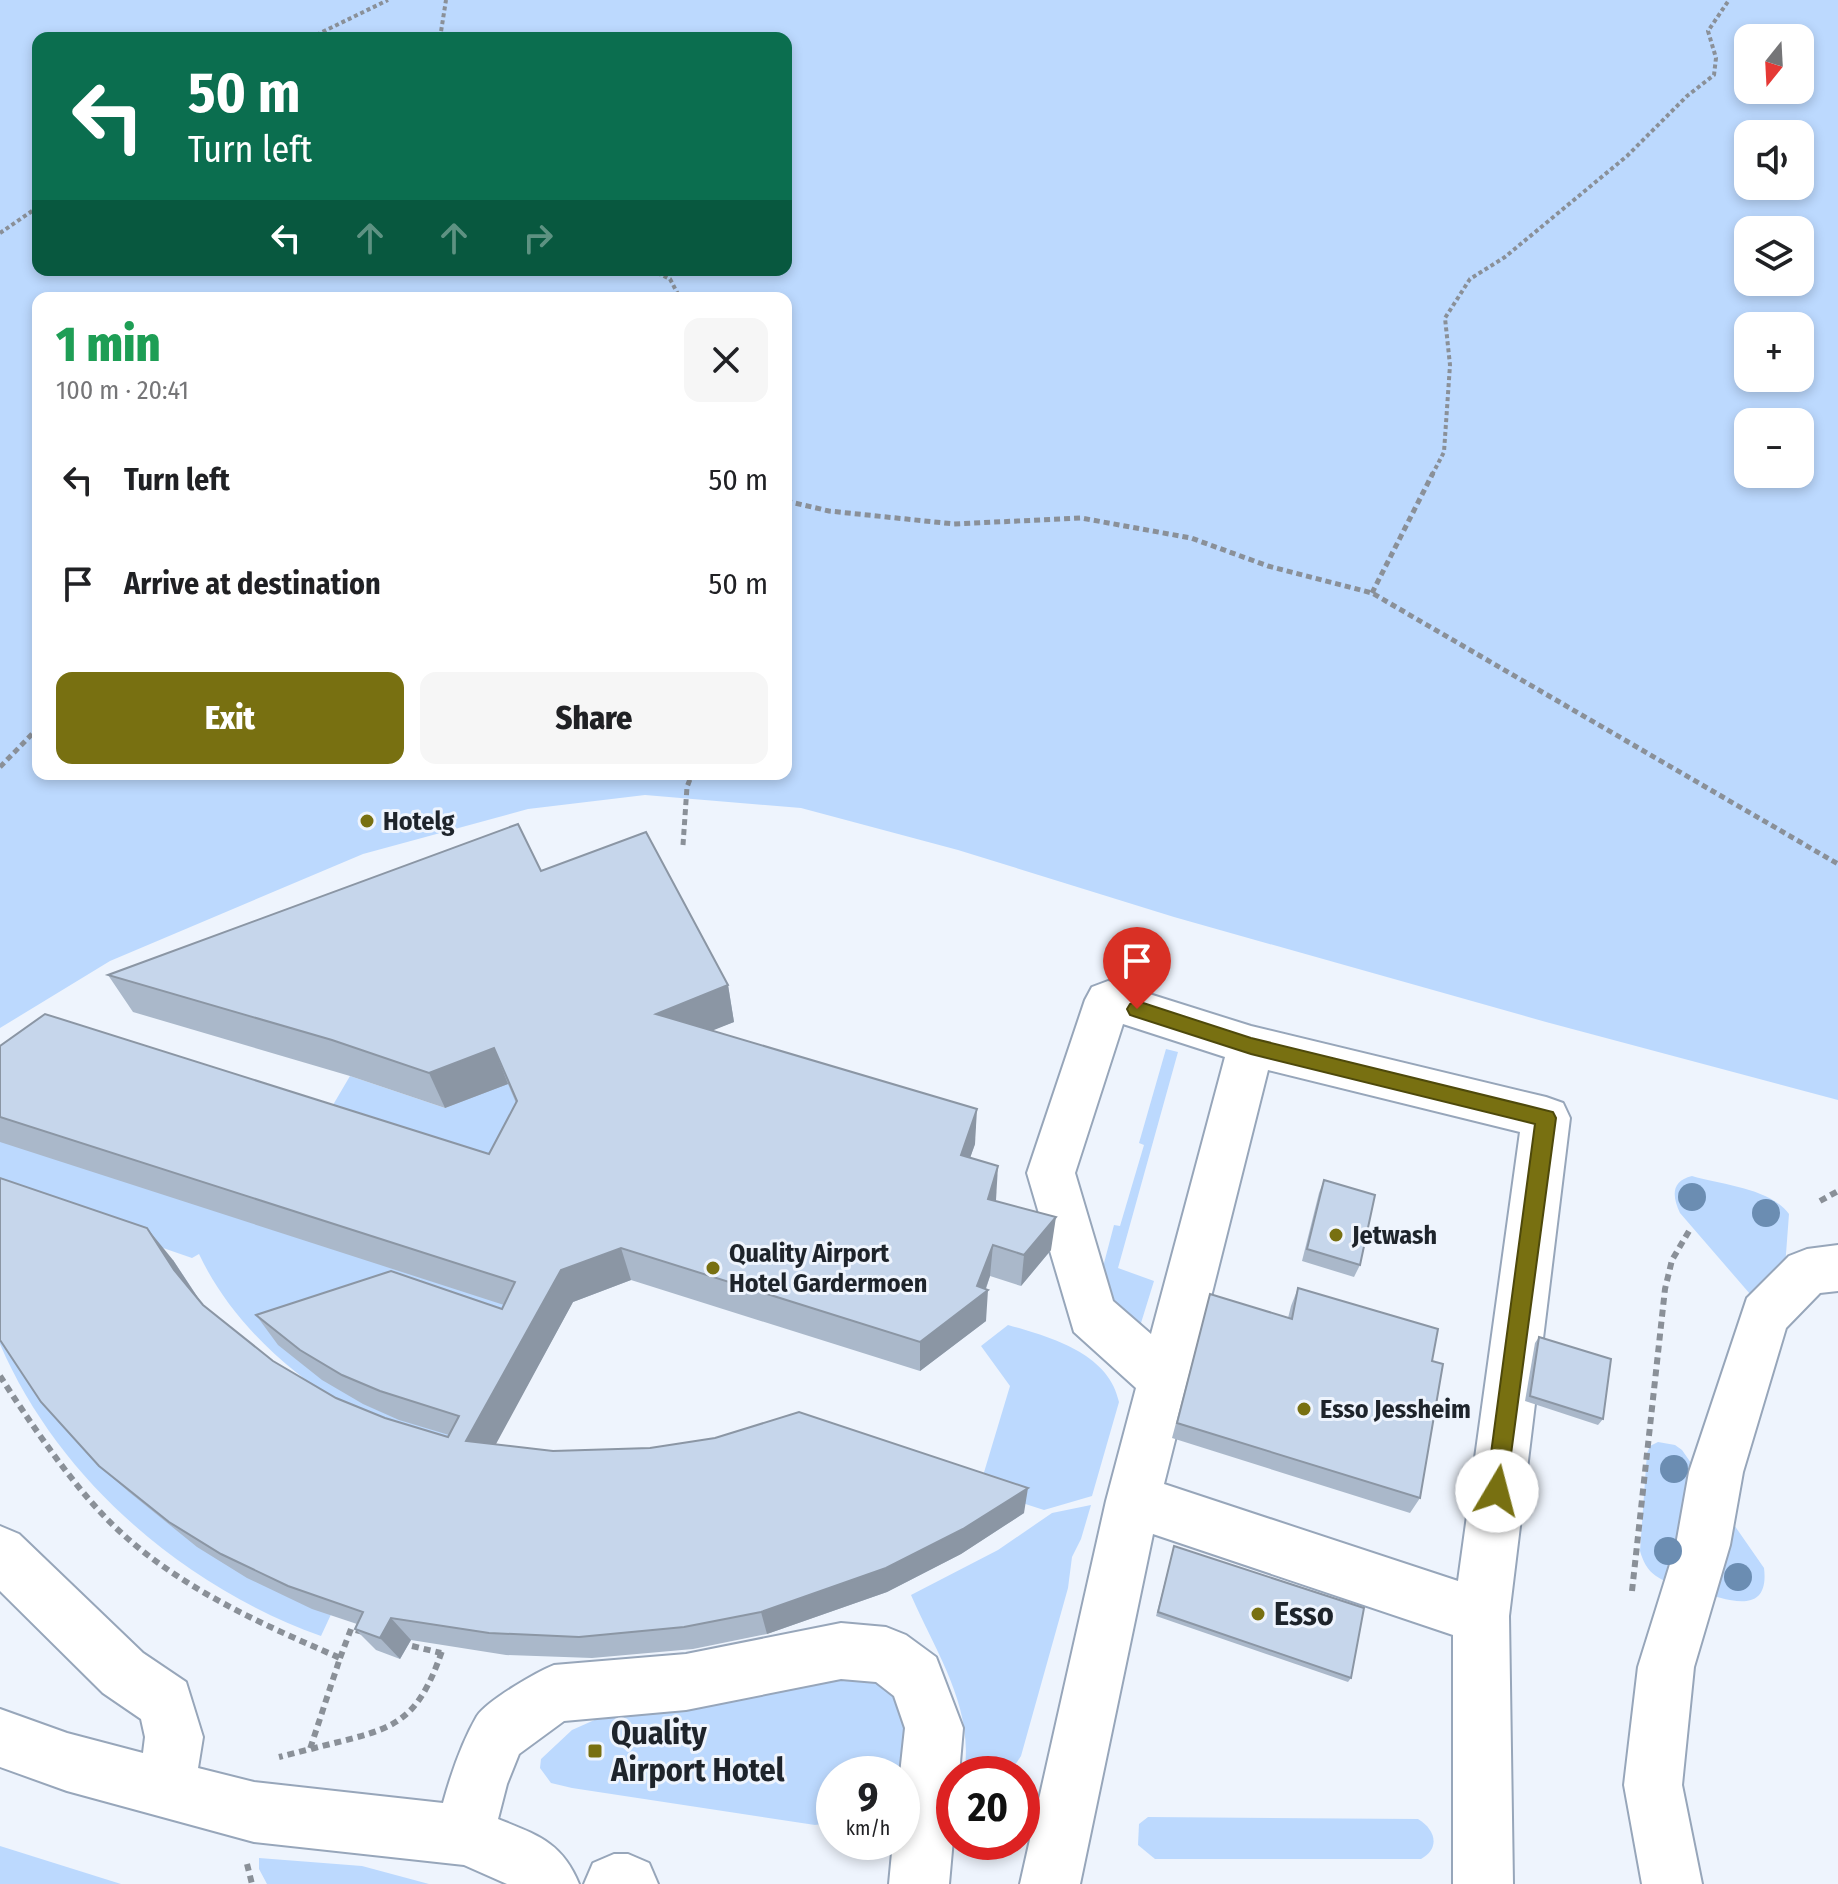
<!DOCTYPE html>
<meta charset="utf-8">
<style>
body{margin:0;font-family:"Fira Sans Condensed",sans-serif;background:#f6f6f6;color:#202124;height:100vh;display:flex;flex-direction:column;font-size:30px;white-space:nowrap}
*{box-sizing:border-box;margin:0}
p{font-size:26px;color:#757577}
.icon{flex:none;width:44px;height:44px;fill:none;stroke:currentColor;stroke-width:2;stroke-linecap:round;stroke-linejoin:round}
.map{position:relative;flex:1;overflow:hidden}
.details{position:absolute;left:32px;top:292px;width:760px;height:488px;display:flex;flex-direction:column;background:#fff;border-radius:16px;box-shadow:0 4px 12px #0003}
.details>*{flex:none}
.banner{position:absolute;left:32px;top:32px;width:760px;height:244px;border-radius:16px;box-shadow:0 4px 12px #0003;background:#0b6e4f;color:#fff;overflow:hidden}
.needle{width:52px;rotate:198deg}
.buttons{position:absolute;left:1734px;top:24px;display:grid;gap:16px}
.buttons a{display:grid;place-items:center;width:80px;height:80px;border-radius:16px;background:#fff;box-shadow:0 4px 12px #0003;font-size:40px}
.speed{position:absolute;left:816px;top:1756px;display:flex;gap:16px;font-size:40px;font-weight:700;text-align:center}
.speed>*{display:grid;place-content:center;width:104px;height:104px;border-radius:50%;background:#fff;box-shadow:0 4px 12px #0003;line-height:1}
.speed small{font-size:20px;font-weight:400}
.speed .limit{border:12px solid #d22;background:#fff;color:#111}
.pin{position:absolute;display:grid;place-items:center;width:68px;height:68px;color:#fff;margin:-82px -34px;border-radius:50% 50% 50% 0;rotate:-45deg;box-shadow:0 0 8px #0007}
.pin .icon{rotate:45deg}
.me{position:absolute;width:88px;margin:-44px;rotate:8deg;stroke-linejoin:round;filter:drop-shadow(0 0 6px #0008)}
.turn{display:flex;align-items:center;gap:28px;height:168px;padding:0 24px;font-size:36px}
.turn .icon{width:104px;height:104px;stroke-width:2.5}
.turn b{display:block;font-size:56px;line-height:68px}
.lanes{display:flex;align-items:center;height:76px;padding:0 24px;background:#0003;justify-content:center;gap:40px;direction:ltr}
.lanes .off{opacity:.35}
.round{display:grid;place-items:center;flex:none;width:84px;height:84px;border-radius:16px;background:#f6f6f6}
.overview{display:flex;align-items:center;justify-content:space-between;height:136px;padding:0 24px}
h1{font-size:48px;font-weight:800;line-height:60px;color:#1e9e55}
.cta{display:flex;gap:16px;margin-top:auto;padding:16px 24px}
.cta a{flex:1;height:92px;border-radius:16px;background:#787011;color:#fff;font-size:32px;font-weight:800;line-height:92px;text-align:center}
.cta a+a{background:#f6f6f6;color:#202124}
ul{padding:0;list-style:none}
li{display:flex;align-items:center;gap:24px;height:104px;padding:0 24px}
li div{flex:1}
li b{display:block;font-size:30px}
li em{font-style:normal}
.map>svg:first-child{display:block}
</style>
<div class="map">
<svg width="1838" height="1884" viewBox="0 0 1838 1884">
<rect width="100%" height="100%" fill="#eef4fd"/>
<!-- green -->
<g fill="#bcd9fe" fill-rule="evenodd">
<path d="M0,0H1838V1100L1546,1022L1174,917L958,850L801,808L645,795L528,809L363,854L110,961L0,1028ZM786,38V270H38V38ZM1800,38V90H1748V38ZM1748,134H1800V186H1748ZM1748,230H1800V282H1748ZM786,298V774H38V298ZM1800,326V378H1748V326ZM1800,422V474H1748V422Z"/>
<path d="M1166,1049L1178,1052L1118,1268L1154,1281L1141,1323H1133L1098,1286L1114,1225L1120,1226L1144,1145L1139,1143Z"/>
<path d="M350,1076L445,1108L508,1083L537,1136L512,1181L323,1122Z"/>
<path d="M0,1132L540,1310L467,1459C426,1442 381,1427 342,1404C284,1370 228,1316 199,1254L192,1258L4,1193L334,1608L321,1636C184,1587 58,1479 0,1344Z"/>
<path d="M1692,1176C1722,1185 1770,1188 1789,1214L1782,1307L1763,1309L1680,1213C1672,1196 1671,1181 1692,1176Z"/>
<path d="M1008,1325C1050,1337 1109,1353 1119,1402L1092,1496L1044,1510L979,1489L1010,1386L981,1346Z"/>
<path d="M1658,1442L1675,1445L1682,1450L1764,1568C1770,1617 1727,1600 1698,1591C1685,1587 1667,1584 1656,1576C1647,1570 1643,1561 1640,1551L1647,1453L1650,1446Z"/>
<path d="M1091,1505L1081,1539L1072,1557L1068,1588L1021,1756L1009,1774H964C975,1708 936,1653 911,1595L998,1550L1052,1513Z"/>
<path d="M825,1674L870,1680L886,1689L897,1701L909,1737L902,1774H834V1822L815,1825L572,1788L551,1783L540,1768L541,1759L572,1730L608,1714Z"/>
<path d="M1148,1817L1418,1819C1435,1829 1441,1848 1421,1859H1155L1138,1845L1139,1824Z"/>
<path d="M0,1846L121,1884H0Z"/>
<path d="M259,1858L362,1866L429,1884H267L259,1869Z"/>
</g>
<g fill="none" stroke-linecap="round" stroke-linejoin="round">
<!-- minor casing -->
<g stroke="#97a6ba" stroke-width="4">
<g id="minor">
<path d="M1108,981L1251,1026L1546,1097L1563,1103L1570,1118L1509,1616L1513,1884H1453V1635L1153,1534L1080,1884H1020L1106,1501L1136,1388L1074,1332L1027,1173L1085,1000L1092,987ZM1123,1024L1225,1057L1151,1334L1113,1301L1075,1173ZM1268,1070L1520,1132L1458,1581L1164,1484Z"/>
<path d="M1838,1245V1291L1820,1293L1786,1328L1743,1472L1730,1545L1694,1667L1682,1785L1702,1884H1642L1624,1785L1638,1667L1676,1545L1689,1472L1747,1298L1789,1256L1807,1249Z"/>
<path d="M0,1526L19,1534L143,1653L186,1682L203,1737L198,1768L254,1782L443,1803C451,1774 462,1742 477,1716C487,1701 536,1672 554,1665L686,1654L841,1623L886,1627L906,1635L936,1657L963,1728L959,1774H954V1828L949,1884H889L893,1842H902L900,1774L905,1728L894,1696L876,1682L841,1679L686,1710L564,1721L519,1754L507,1784L498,1819C537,1835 562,1842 579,1884H507L464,1865L254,1842L67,1791L0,1767V1709L67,1733L143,1753L145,1737L141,1719L103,1693L0,1591Z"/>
<path d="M614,1854H628L649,1863L658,1884H584L593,1863Z"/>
</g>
</g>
<!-- path-far2 -->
<g stroke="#8a9098" stroke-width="4" stroke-dasharray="4 3" stroke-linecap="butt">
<path d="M310,38L388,0"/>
<path d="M440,38L446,0"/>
<path d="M0,233L38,207"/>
<path d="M651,270L670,279L680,298"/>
<path d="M1432,475L1444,452L1450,365L1445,318L1470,279L1505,257L1627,156L1687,96L1714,75L1716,58L1708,31L1729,0"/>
</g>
<!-- path-far1 -->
<g stroke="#8a9098" stroke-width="5" stroke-dasharray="6 4" stroke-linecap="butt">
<path d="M786,501L829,511L954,524L1081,518L1191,538L1268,566L1372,593L1838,864"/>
<path d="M1372,593L1433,473"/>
<path d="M0,767L38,728"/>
<path d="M683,845L687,787L692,774"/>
</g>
<!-- path -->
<g stroke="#8a9098" stroke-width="6" stroke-dasharray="7 5" stroke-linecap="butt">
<path d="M1820,1201L1838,1191"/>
<path d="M0,1376C29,1421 69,1480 106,1518C170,1584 257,1622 340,1658L310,1749L279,1757"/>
<path d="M1632,1591L1665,1289L1672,1260L1689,1231"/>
<path d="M412,1646L441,1653"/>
<path d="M340,1658L351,1629L363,1632"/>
<path d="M311,1749C390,1728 415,1731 443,1648"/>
<path d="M247,1864L252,1884"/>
</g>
<!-- minor -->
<use href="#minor" fill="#fff" fill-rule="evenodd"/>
</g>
<!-- trees -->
<g fill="#6b8db2">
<circle cx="1692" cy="1197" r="14"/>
<circle cx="1766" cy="1213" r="14"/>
<circle cx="1674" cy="1469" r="14"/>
<circle cx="1668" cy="1551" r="14"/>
<circle cx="1738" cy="1577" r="14"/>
</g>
<!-- wall -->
<g fill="#aab8ca">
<path d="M541,871L728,985L734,1022L712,1030L975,1144L970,1158L996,1201L1051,1250L1021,1286L990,1276L986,1289V1321L920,1371L631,1280L573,1302L495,1444L1024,1513L961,1554L887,1592L767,1634L693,1649L592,1658L506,1655L411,1640L400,1659L376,1650L355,1629L357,1624L312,1609L247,1578L197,1547L129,1492L99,1466L173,1260L203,1305L273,1361L336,1398L385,1418L448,1437L449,1435L399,1420L363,1404L322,1380L278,1345L256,1315L502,1309L504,1305L0,1142V1046L489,1154L516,1103L508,1084L445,1108L350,1076L133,1012L108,975Z"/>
<path d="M1324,1180L1360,1265L1354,1277L1302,1261L1319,1193Z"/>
<path d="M1298,1288L1432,1361L1420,1498L1410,1513L1172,1438L1210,1294L1288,1318L1291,1306Z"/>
<path d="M1539,1337L1603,1419L1598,1425L1525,1401L1535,1343Z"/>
<path d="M1174,1546L1351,1678L1348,1682L1156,1616Z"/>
</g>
<!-- shaded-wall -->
<g fill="#8b96a4">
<path d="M728,985L734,1022L664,1050L656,1014Z"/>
<path d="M494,1048L508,1084L445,1108L429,1073Z"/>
<path d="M977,1109L975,1144L959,1189L961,1155Z"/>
<path d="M998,1166L996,1200L986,1232L988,1199Z"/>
<path d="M1056,1217L1051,1250L1021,1286L1024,1255Z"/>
<path d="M147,1228L173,1260L200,1301L174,1270Z"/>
<path d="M993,1245L990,1276L984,1293L988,1290L986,1321L920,1371V1342L977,1286Z"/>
<path d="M621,1248L631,1280L573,1302L483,1468L466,1441L561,1270Z"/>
<path d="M1028,1488L1024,1513L961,1554L887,1592L767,1634L761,1612Z"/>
<path d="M391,1618L411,1640L400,1659L380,1638Z"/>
</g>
<!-- building -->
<g fill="#c6d6eb" stroke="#8b96a4" stroke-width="2">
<path d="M518,824L541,871L646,832L728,985L656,1014L977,1109L961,1155L998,1166L988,1199L1056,1217L1024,1255L993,1245L977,1286L988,1290L920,1342L621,1248L561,1270L466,1441L553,1451L650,1448L715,1438L799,1412L1028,1488L963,1529L886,1568L761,1612L684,1627L579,1637L489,1633L391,1618L380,1638L355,1629L363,1612L288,1586L221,1554L169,1522L99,1466L41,1402L0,1340V1178L147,1228L174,1270L203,1305L273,1361L336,1398L385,1418L448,1437L459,1416L380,1391L342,1375L300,1350L256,1315L391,1271L502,1309L515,1282L0,1117V1046L45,1014L489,1154L517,1101L494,1048L429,1073L332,1040L108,975Z"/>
<path d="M1324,1180L1375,1195L1360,1265L1307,1249Z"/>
<path d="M1298,1288L1438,1329L1432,1361L1443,1364L1420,1498L1177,1423L1210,1294L1292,1319Z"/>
<path d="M1539,1337L1611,1359L1603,1419L1530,1396Z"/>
<path d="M1174,1546L1364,1608L1351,1678L1158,1612Z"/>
</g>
<!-- route -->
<path fill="#787011" stroke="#4e490b" stroke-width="2" d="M1137,1001L1251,1038L1553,1112L1556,1118L1505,1499L1497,1502L1489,1499L1486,1491L1535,1124L1251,1054L1130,1015L1127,1009L1130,1004Z"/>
<!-- markers -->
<g fill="#787011" stroke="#eef4fd" stroke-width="3">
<circle cx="367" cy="821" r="8"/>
<circle cx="1336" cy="1235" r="8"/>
<circle cx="713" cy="1268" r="8"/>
<circle cx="1304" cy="1409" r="8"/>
<circle cx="1258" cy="1614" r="8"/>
<rect x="587" y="1743" width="16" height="16" rx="4"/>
</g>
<g text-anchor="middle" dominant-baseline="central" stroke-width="6" stroke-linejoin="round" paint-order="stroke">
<!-- poi labels -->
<g font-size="26" font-weight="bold" fill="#1e242b" stroke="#eef4fd" text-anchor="start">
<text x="383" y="821">Hotelg</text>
<text x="1352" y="1235">Jetwash</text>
<text x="729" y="1253">Quality Airport<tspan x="729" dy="30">Hotel Gardermoen</tspan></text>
<text x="1320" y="1409">Esso Jessheim</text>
</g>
<!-- near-poi labels -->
<g font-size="32" font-weight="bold" fill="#1e242b" stroke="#eef4fd" text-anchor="start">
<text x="1274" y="1614">Esso</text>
<text x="611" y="1733">Quality<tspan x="611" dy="37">Airport Hotel</tspan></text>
</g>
</g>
</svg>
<div class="buttons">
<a><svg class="needle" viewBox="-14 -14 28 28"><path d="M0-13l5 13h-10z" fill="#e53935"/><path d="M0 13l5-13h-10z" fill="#757577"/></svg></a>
<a><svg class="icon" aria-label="sound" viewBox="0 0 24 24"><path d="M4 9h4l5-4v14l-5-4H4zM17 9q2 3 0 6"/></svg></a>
<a><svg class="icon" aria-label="layers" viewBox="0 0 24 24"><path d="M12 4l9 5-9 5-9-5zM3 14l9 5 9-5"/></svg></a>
<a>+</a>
<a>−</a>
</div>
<div class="speed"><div>9<small>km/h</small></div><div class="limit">20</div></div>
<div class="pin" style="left:1137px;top:1009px;background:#d93025"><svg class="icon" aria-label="arrive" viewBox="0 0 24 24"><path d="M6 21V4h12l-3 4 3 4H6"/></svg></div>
<svg class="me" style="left:1497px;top:1491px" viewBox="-20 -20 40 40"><circle r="19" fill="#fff"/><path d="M0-13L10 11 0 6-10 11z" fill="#787011"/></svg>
<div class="banner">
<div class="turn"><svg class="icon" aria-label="left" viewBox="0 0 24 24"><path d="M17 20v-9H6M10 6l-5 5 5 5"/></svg><div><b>50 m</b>Turn left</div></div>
<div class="lanes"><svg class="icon" aria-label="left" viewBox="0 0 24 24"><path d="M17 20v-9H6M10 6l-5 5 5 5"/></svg><svg class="icon off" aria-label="ahead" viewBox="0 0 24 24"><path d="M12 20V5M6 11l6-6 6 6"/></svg><svg class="icon off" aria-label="ahead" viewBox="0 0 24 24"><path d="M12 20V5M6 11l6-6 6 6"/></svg><svg class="icon off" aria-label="right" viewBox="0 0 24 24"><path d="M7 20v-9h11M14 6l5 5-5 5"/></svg></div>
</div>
<section class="details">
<div class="overview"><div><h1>1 min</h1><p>100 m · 20:41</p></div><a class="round"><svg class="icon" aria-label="close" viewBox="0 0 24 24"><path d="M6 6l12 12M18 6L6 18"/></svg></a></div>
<ul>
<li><svg class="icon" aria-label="left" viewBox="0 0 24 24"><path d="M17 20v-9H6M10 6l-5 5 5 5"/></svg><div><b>Turn left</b></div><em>50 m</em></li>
<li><svg class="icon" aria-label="arrive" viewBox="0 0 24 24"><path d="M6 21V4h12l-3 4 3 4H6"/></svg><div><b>Arrive at destination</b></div><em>50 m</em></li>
</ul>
<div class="cta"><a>Exit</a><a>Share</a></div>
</section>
</div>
